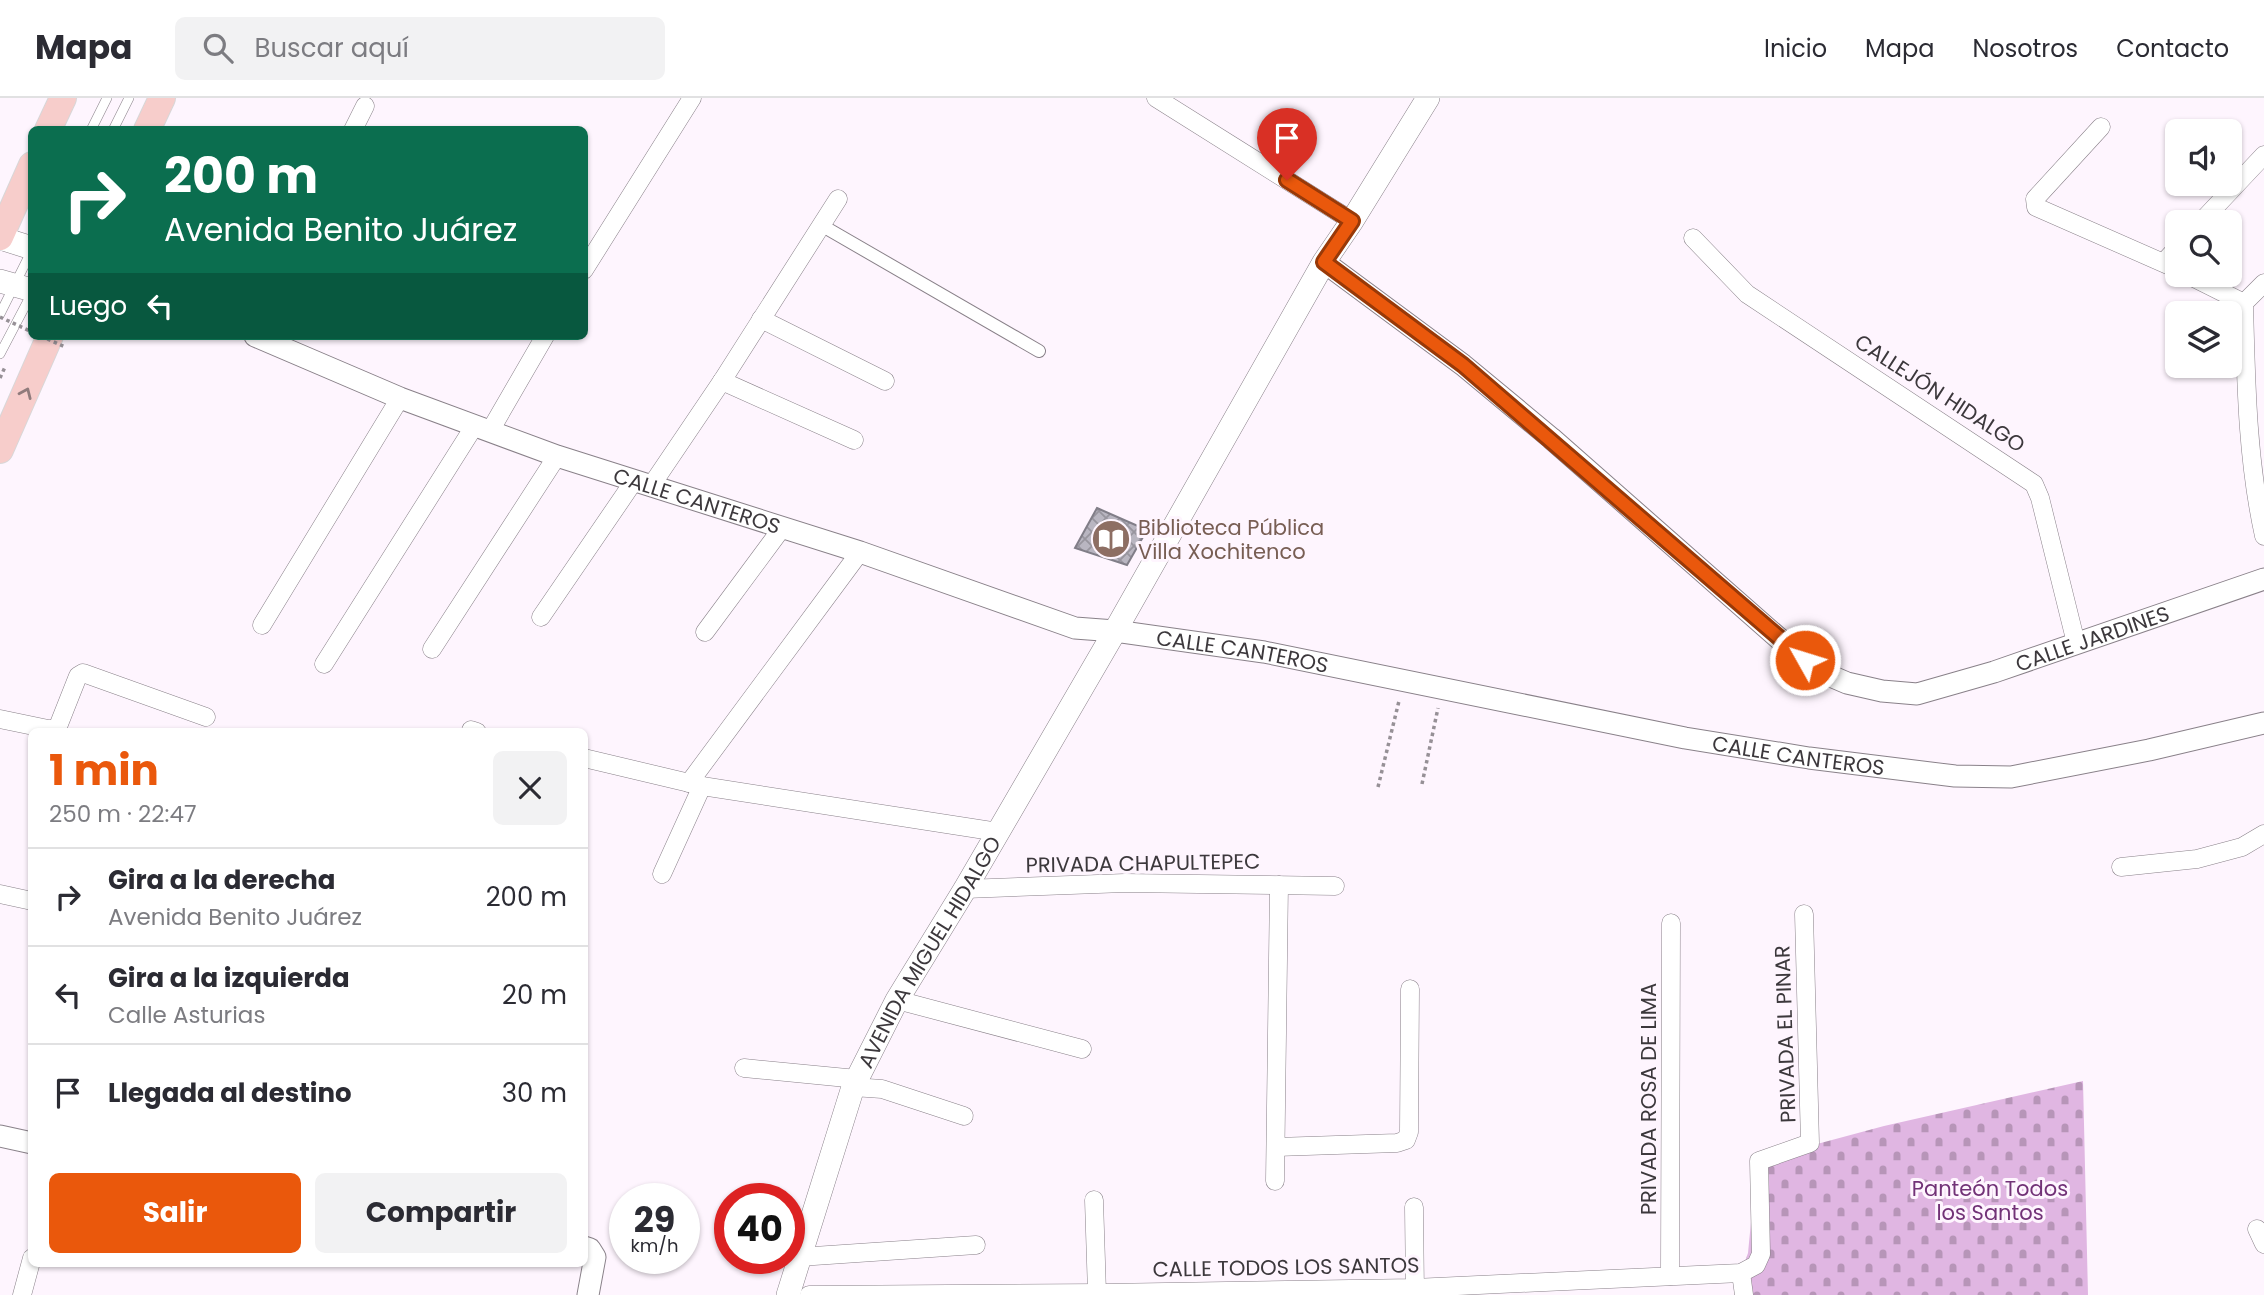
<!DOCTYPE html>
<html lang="es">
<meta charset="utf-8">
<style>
body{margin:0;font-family:Poppins,sans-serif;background:#f2f2f3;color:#2b2b33;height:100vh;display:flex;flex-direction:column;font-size:26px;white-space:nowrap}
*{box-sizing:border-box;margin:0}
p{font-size:23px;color:#7c7c81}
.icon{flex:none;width:38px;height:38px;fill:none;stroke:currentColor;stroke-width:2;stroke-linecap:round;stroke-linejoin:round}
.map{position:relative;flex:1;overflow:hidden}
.drawer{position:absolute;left:28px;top:630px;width:560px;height:539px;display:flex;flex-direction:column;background:#fff;border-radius:10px;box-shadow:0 2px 5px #0004}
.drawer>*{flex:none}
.hud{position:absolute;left:28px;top:28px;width:560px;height:214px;border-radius:10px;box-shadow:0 2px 5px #0004;background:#0b6e4f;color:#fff;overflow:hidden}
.fabs{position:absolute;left:2165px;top:21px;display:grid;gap:14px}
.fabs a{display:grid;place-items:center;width:77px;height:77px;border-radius:10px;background:#fff;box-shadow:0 2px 5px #0004;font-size:35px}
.speed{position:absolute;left:609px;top:1085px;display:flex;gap:14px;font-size:35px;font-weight:700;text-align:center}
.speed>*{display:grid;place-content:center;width:91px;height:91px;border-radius:50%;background:#fff;box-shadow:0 2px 5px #0004;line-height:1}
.speed small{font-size:18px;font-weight:400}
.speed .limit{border:10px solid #d22;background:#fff;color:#111}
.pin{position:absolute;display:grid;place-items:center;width:60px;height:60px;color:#fff;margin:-72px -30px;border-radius:50% 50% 50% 0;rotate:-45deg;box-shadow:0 0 7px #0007}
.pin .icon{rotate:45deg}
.me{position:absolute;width:77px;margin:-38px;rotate:309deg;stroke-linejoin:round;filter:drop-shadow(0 0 5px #0008)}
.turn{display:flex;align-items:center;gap:24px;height:147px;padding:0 21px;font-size:32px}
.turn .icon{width:91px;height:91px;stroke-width:2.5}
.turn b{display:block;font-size:49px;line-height:60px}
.then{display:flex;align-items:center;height:66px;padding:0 21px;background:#0003;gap:14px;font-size:26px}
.round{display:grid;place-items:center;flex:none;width:74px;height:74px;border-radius:10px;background:#f2f2f3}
.headline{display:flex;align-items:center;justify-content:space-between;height:119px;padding:0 21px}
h1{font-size:42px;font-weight:700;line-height:52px;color:#ea580c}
.primary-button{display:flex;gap:14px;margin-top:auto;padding:14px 21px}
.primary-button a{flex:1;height:80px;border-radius:10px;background:#ea580c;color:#fff;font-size:28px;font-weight:700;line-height:80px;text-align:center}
.primary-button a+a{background:#f2f2f3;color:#2b2b33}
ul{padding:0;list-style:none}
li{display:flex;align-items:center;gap:21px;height:98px;padding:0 21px;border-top:2px solid #e1e1e2}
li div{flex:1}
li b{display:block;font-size:26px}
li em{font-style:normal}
header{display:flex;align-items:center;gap:42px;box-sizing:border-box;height:98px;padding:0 35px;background:#fff;border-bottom:2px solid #e1e1e2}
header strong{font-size:33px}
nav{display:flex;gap:38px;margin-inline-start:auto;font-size:24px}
.search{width:490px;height:63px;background:#f2f2f3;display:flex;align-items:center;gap:18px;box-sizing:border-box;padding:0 24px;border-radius:10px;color:#7c7c81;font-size:26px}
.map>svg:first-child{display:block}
</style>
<header>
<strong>Mapa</strong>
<div class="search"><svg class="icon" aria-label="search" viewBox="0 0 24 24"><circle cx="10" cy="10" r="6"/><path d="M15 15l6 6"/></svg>Buscar aquí</div>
<nav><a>Inicio</a><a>Mapa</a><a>Nosotros</a><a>Contacto</a></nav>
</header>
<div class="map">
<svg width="2264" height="1197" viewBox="0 0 2264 1197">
<defs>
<pattern id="cemetery-stones" width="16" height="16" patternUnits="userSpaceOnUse" patternTransform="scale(1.75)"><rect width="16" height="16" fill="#e0b6e2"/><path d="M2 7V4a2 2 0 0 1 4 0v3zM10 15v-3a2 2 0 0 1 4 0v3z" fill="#b795b8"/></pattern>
<pattern id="building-cross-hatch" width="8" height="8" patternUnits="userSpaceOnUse" patternTransform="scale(1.75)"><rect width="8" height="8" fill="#b9b6c1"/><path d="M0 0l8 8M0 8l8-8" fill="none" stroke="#98959e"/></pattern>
</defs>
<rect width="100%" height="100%" fill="#fef5fe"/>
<!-- cemetery -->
<path fill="url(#cemetery-stones)" d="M2083,983L2088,1197H1744L1741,1175L1748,1155L1757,1062L1884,1028Z"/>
<!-- building -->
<path fill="url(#building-cross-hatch)" stroke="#817e88" stroke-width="2" d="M1097,410L1147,432L1127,467L1075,450Z"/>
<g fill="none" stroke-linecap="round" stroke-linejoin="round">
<!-- service casing -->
<g stroke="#898189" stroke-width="10">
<g id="service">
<path d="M91,32L107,0"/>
<path d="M113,32L129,0"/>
<path d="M0,216L32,152"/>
<path d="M0,256L32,195"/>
</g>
</g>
<!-- pedestrian casing -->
<g stroke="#898189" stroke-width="14">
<path id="pedestrian" d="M821,127L1039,253"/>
</g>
<!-- minor casing -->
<g stroke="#898189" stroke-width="19">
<g id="minor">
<path d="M1156,0L1352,123"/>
<path d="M2101,29L2035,101L2036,109L2177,171"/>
<path d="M353,32L365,8"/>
<path d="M2201,124L2264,57"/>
<path d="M1693,140L1747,196L2034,386L2040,400L2076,545"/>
<path d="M2164,164L2177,150"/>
<path d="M584,172L692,0"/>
<path d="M2188,177L2244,205"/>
<path d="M2264,185L2244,205C2246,283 2247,361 2264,438"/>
<path d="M761,221L885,283"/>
<path d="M722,283L854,342"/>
<path d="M490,333L545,238"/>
<path d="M651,388L722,283L838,101"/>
<path d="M541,519L634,383"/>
<path d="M262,527L400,300"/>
<path d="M705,534L782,430"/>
<path d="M432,551L557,358"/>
<path d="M324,566L475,327"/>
<path d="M0,621L48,631H55L59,626L78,578L83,575L206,619"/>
<path d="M471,632L477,634"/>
<path d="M584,660L702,688L998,734"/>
<path d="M689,685L860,454"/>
<path d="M2121,769L2197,761L2242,749L2264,736"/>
<path d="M662,776L702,688"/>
<path d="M965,791L1125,785L1335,788"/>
<path d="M0,796L32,803"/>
<path d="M897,902L1082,951"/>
<path d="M744,970L857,981"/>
<path d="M853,989L882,991L964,1018"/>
<path d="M1276,1049L1397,1045L1406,1042L1409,1034L1410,891"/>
<path d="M1275,1083L1279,787"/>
<path d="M1094,1102L1097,1195"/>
<path d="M1414,1109L1415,1197"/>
<path d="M2257,1131L2264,1146"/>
<path d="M799,1159L976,1147"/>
<path d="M1741,1175L1744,1197"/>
<path d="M1670,1178L1671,825"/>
<path d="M22,1197L32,1160"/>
<path d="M809,1197L1104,1195L1414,1190L1741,1175L1756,1167L1761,1156L1759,1063L1810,1045L1804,816"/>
</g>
</g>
<!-- tertiary casing -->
<g stroke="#898189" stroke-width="23">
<g id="tertiary">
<path id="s1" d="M1324,164L1463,267L1551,340L1792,552L1819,573L1847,585L1882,593L1917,596L1994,574L2264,481"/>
<path id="s2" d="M255,238L400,300L557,358L860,454L1075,530L1115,533L1264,554L1685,640L1809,660L1955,678L2011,679L2149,652L2264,625"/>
<path d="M0,1038L32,1045"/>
<path d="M584,1149L590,1151L595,1159L588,1197"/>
</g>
</g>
<!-- secondary casing -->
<g stroke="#898189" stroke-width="24">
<g id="secondary">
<path d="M0,140L32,150"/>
<path d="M0,183L32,192"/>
<path id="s3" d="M788,1197L853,989L897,902L965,791L1115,533L1324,164L1352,123L1428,0"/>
</g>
</g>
<!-- primary casing -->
<g stroke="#d8d7d8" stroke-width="28">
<g id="primary">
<path d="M48,32L63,0"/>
<path d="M147,32L162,0"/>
<path d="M0,139L32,67"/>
<path d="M0,352L50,238"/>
</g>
</g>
<!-- path -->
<g stroke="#969096" stroke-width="3.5" stroke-dasharray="3.5 3.5" stroke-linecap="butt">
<path d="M0,280L5,269"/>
<path d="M1422,686L1438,610"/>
<path d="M1378,689L1399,603"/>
</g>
<!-- service -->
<use href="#service" stroke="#fff" stroke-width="9"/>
<!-- pedestrian -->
<use href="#pedestrian" stroke="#fff" stroke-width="12"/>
<!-- minor -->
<use href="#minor" stroke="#fff" stroke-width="18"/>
<!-- tertiary -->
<use href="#tertiary" stroke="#fff" stroke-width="21"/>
<!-- secondary -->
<use href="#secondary" stroke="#fff" stroke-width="23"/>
<!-- primary -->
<use href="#primary" stroke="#f7cdcb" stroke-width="26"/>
<!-- path-bridge -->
<g stroke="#969096" stroke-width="3.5" stroke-dasharray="3.5 3.5" stroke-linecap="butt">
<path d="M0,219L32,234"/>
<path d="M41,238L65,249"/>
</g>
</g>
<!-- one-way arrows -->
<defs><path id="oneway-chevron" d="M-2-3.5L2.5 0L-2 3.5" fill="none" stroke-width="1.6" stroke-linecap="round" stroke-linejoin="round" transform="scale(1.75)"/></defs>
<use stroke="#907b7c" href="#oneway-chevron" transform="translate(26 295) rotate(-66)"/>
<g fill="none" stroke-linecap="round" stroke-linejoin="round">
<!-- route casing -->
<g stroke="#983908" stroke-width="18">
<path id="route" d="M1287,82L1352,123L1324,164L1463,267L1805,562"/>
</g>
<!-- route -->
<use href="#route" stroke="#ea580c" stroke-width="12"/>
</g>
<!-- icons -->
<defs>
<g id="library-disc" transform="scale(2.0125)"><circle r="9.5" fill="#8d6e63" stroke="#fef5fe"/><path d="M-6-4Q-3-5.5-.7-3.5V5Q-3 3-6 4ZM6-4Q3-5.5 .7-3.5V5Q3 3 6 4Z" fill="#fff"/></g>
</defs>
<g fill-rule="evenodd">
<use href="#library-disc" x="1111" y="441"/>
</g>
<g text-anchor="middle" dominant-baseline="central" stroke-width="6" stroke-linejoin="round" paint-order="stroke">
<!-- street labels -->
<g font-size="21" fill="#3c383c" stroke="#fef5fe">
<text transform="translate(1940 295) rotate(33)">CALLEJÓN HIDALGO</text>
<text stroke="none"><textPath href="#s2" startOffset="472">CALLE CANTEROS</textPath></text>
<text stroke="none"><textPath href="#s1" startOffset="928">CALLE JARDINES</textPath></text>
<text stroke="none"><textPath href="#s2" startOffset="1040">CALLE CANTEROS</textPath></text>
<text stroke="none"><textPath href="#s2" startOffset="1606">CALLE CANTEROS</textPath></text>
<text transform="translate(1143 765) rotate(-1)">PRIVADA CHAPULTEPEC</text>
<text stroke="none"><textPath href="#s3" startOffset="373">AVENIDA MIGUEL HIDALGO</textPath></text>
<text transform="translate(1785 936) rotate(-92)">PRIVADA EL PINAR</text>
<text transform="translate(1648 1001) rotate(-90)">PRIVADA ROSA DE LIMA</text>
<text transform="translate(1286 1169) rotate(-1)">CALLE TODOS LOS SANTOS</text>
</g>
<!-- education labels -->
<g font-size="21" fill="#785e54" stroke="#fef5fe" text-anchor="start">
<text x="1138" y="429">Biblioteca Pública<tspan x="1138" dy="24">Villa Xochitenco</tspan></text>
</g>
<!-- park labels -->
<g font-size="21" fill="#723277" stroke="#fef5fe">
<text x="1990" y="1090">Panteón Todos<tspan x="1990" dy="24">los Santos</tspan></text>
</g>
</g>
</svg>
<div class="fabs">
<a><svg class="icon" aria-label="sound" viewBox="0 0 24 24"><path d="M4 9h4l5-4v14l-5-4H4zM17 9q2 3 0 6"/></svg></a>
<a><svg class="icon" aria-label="search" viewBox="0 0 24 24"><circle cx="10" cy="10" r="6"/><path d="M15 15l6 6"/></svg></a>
<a><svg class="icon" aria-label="layers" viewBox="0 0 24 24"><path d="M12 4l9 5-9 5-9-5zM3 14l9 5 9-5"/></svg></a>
</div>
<div class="speed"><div>29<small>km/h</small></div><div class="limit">40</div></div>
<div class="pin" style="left:1287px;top:82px;background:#d93025"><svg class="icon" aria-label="arrive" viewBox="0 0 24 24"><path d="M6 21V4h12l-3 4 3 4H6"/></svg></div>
<svg class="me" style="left:1805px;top:562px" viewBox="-20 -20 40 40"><circle r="17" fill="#ea580c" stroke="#fff" stroke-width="3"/><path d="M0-11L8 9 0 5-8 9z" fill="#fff"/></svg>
<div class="hud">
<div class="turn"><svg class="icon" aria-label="right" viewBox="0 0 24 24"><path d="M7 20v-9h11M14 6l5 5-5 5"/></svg><div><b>200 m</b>Avenida Benito Juárez</div></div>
<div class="then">Luego<svg class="icon" aria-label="left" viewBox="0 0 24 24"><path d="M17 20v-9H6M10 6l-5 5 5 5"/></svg></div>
</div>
<section class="drawer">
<div class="headline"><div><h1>1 min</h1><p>250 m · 22:47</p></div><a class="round"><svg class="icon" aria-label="close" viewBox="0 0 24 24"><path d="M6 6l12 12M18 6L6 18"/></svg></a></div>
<ul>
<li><svg class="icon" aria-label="right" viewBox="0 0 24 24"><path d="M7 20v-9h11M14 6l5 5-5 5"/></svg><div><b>Gira a la derecha</b><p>Avenida Benito Juárez</p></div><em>200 m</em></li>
<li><svg class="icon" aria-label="left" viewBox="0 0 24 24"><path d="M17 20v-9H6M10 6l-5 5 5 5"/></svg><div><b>Gira a la izquierda</b><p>Calle Asturias</p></div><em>20 m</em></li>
<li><svg class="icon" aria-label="arrive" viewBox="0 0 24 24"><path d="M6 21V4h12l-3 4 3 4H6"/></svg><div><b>Llegada al destino</b></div><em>30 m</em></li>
</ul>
<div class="primary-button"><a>Salir</a><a>Compartir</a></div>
</section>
</div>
